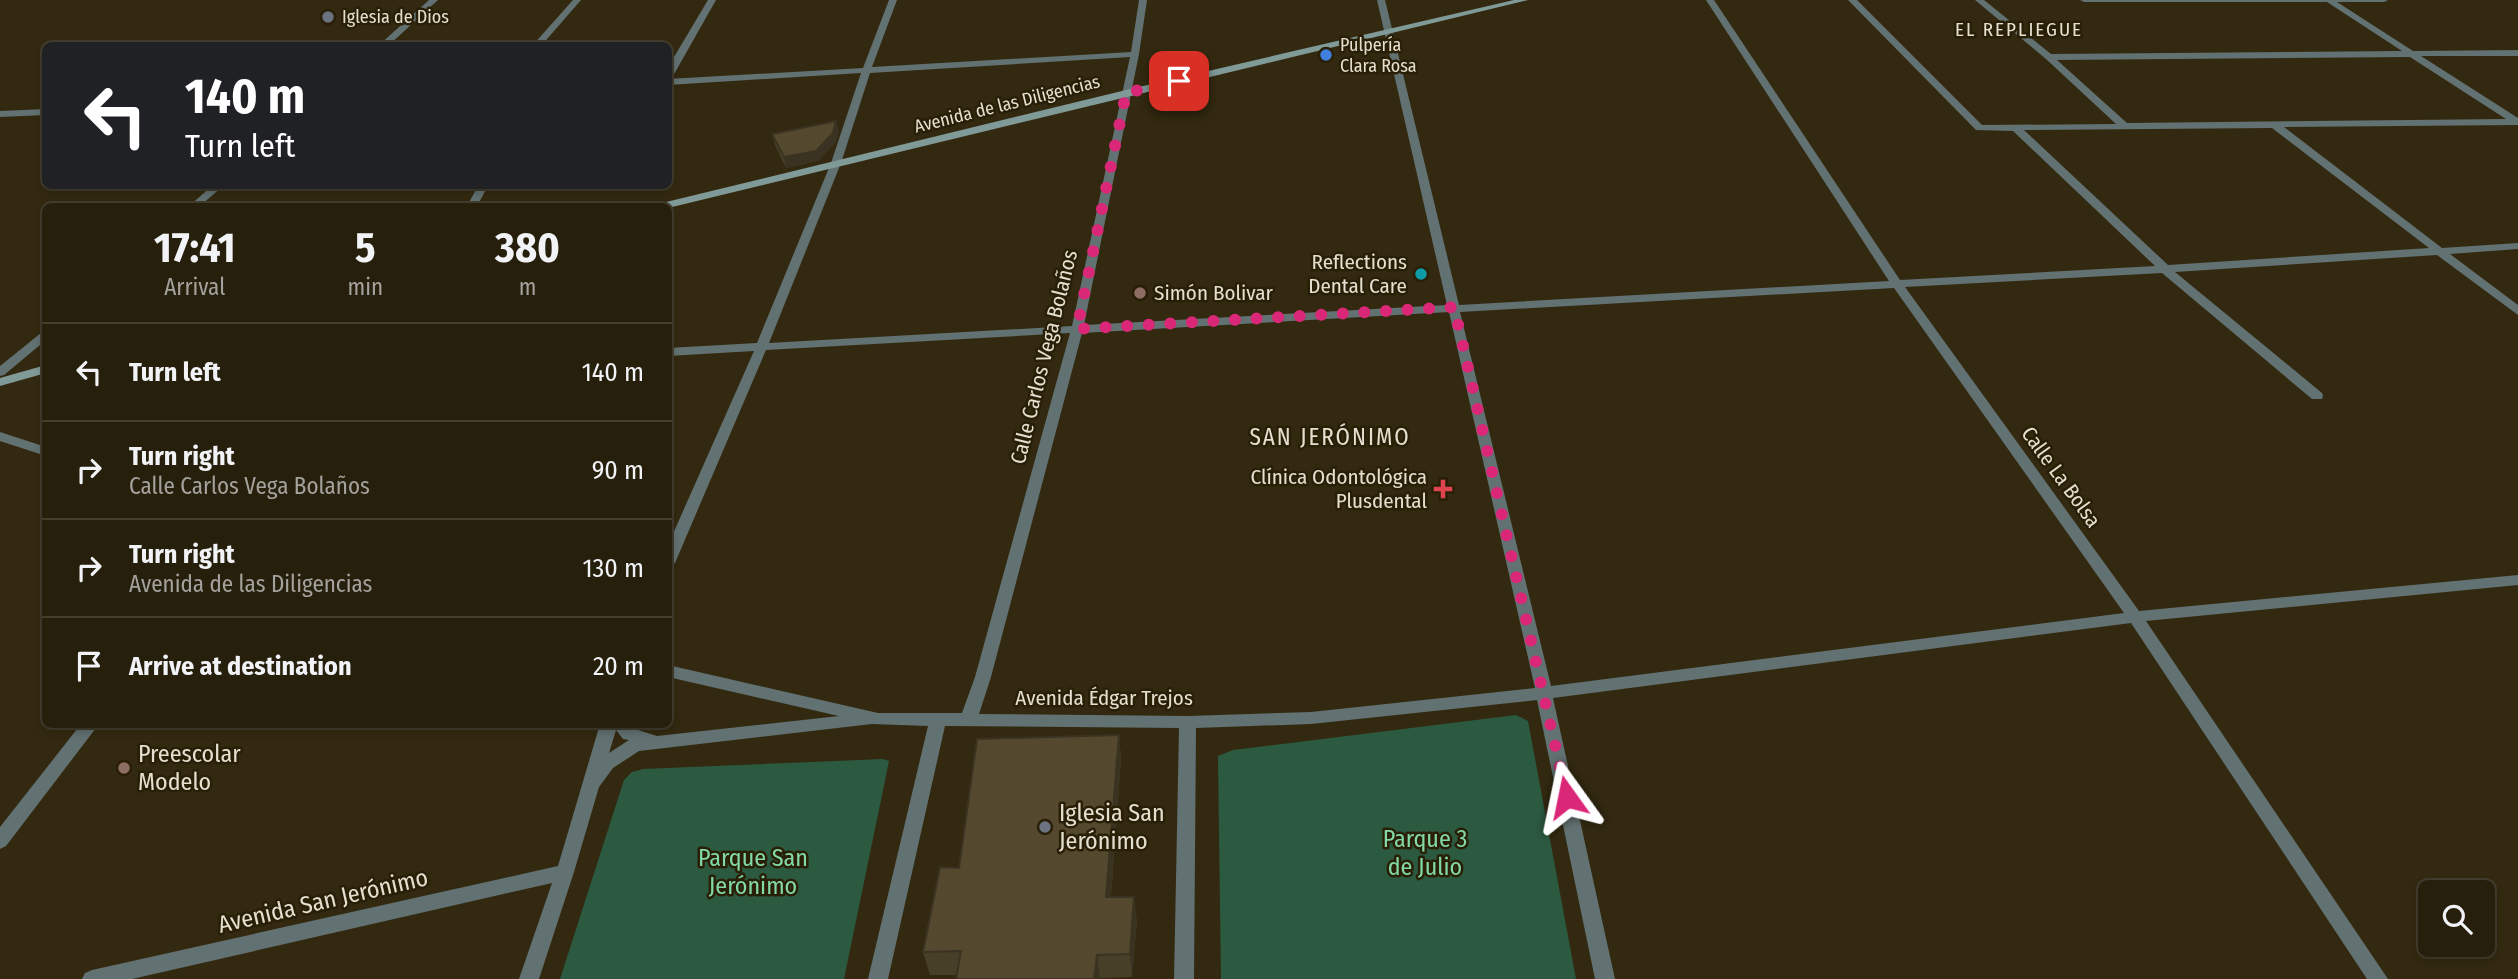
<!DOCTYPE html>
<meta charset="utf-8">
<style>
body{margin:0;font-family:"Fira Sans Condensed",sans-serif;background:#2e2715;color:#f1f3f6;height:100vh;display:flex;flex-direction:column;font-size:26px;white-space:nowrap}
*{box-sizing:border-box;margin:0}
p{font-size:23px;color:#a4a29d}
.icon{flex:none;width:38px;height:38px;fill:none;stroke:currentColor;stroke-width:2;stroke-linecap:round;stroke-linejoin:round}
.map{position:relative;flex:1;overflow:hidden}
.panel{position:absolute;left:42px;top:203px;width:630px;height:525px;display:flex;flex-direction:column;background:#261f0c;border-radius:10px;box-shadow:0 4px 10px #0003,0 0 0 2px #423d2d}
.panel>*{flex:none}
.guide{position:absolute;left:42px;top:42px;width:630px;height:147px;border-radius:10px;box-shadow:0 4px 10px #0003,0 0 0 2px #423d2d;background:#202124;color:#fff;overflow:hidden}
.fabs{position:absolute;left:2418px;top:880px;display:grid;gap:14px}
.fabs a{display:grid;place-items:center;width:77px;height:77px;border-radius:10px;background:#261f0c;box-shadow:0 4px 10px #0003,0 0 0 2px #423d2d;font-size:35px}
.pin{position:absolute;display:grid;place-items:center;width:60px;height:60px;color:#fff;margin:-30px;border-radius:14px;box-shadow:0 4px 10px #0006}
.me{position:absolute;width:77px;margin:-38px;rotate:348deg;stroke-linejoin:round;filter:drop-shadow(0 0 5px #0008)}
.turn{display:flex;align-items:center;gap:24px;height:147px;padding:0 28px;font-size:32px}
.turn .icon{width:91px;height:91px;stroke-width:2.5}
.turn b{display:block;font-size:49px;line-height:60px}
.eta{display:flex;justify-content:space-evenly;align-items:center;height:119px;text-align:center}
.eta b{font-size:42px;font-weight:700;line-height:49px}
ul{padding:0;list-style:none}
li{display:flex;align-items:center;gap:21px;height:98px;padding:0 28px;border-top:2px solid #423d2d}
li div{flex:1}
li b{display:block;font-size:26px}
li em{font-style:normal}
.map>svg:first-child{display:block}
</style>
<div class="map">
<svg width="2518" height="979" viewBox="0 0 2518 979">
<rect width="100%" height="100%" fill="#332910"/>
<!-- green -->
<g fill="#2b5a40">
<path d="M1516,715L1528,721L1576,979H1221L1218,756L1233,750Z"/>
<path d="M883,759L889,761L888,766L844,979H560L624,780L632,772L643,769Z"/>
</g>
<g fill="none" stroke-linecap="round" stroke-linejoin="round">
<!-- street -->
<g fill="#627171" fill-rule="evenodd">
<path d="M429,0H438L388,46H378Z"/>
<path d="M573,0H581L541,46H532Z"/>
<path d="M708,0H716L673,76L668,79V67Z"/>
<path d="M889,0H897L872,67L1131,52L1139,0H1147L1139,54L1084,325L1447,305L1377,0H1385L1459,305L1889,281L1706,0H1714L1900,280L2155,266L2013,131L1976,130L1848,0H1857L1982,125L2116,124L2046,59L1975,0H1984L2051,54L2402,51L2327,2H2084L2080,0H2388L2384,2H2337L2413,51L2518,50V56H2421L2518,118V125L2284,127L2442,248L2518,243V249L2450,254L2518,305V315L2437,255L2175,272L2322,393L2323,396L2322,399H2312L2162,273L1905,287L2139,611L2518,575V585L2146,621L2388,979H2367L2131,623L1553,698L1615,979H1595L1537,700L1311,724L1196,728L1194,979H1174L1179,728L945,726L888,979H868L928,726L872,724L639,751L613,768L599,787L574,872L539,979H519L552,883L132,979H82L85,973L92,970L558,866L600,724H631L635,729L657,736L839,716L668,677V665L878,713H962L975,677L1070,333L766,350L675,563L668,568V545L754,351L668,356V348L757,343L831,163L861,73L668,85V79L863,68ZM1130,57L1072,326L769,343L841,163L870,73ZM2410,57L2506,119L2127,123L2057,60ZM2272,128L2429,248L2168,265L2024,130ZM1894,288L2124,613L1551,686L1460,312ZM1449,312L1535,688L1311,712L1188,716L979,714L991,677L1082,333ZM616,730L623,739L629,740L609,753Z"/>
<path d="M46,109V115L0,117V111Z"/>
<path d="M212,186H223L200,206H189Z"/>
<path d="M478,186H488L477,206H467Z"/>
<path d="M46,329V340L4,375L0,376V366Z"/>
<path d="M0,432L46,447V456L0,441Z"/>
<path d="M81,724H99L6,846L0,849V827Z"/>
</g>
<!-- secondary -->
<g fill="#809a98" fill-rule="evenodd">
<path d="M1514,0H1528L668,208L657,206L662,203L1126,90Z"/>
<path d="M46,365V373L0,386V378Z"/>
</g>
</g>
<!-- wall -->
<g fill="#483f28">
<path d="M839,132L835,143L818,161L786,168L775,145L772,134Z"/>
<path d="M1119,735L1121,759L1111,897L1137,920L1132,977L1100,978L957,975H930L923,952Z"/>
</g>
<!-- shaded-wall -->
<g fill="#3b3321">
<path d="M836,121L839,132L835,143L818,161L786,168L784,157Z"/>
<path d="M1119,735L1121,759L1109,920L1106,897Z"/>
<path d="M1134,897L1137,920L1132,977L1130,954Z"/>
<path d="M1097,955L1100,979H1094Z"/>
</g>
<!-- building -->
<g fill="#54492f" stroke="#3b3321" stroke-width="2">
<path d="M836,121L833,133L816,151L784,157L772,134Z"/>
<path d="M1119,735L1106,897H1134L1130,954L1097,955L1094,979H956L961,951L923,952L940,867L959,868L977,739Z"/>
</g>
<g fill="none" stroke-linecap="round" stroke-linejoin="round">
<!-- route -->
<path stroke="#db2777" stroke-width="12" stroke-dasharray="0 21.6" d="M1179,81L1126,93L1077,329L1454,307L1567,797"/>
</g>
<!-- markers -->
<g fill="#6b7280" stroke="#291f06" stroke-width="2.5">
<circle cx="328" cy="17" r="7"/>
<circle cx="1045" cy="827" r="7"/>
</g>
<circle fill="#3f7fe0" stroke="#291f06" stroke-width="2.5" cx="1326" cy="55" r="7"/>
<circle fill="#0f9aa8" stroke="#291f06" stroke-width="2.5" cx="1421" cy="274" r="7"/>
<g fill="#8d6e63" stroke="#291f06" stroke-width="2.5">
<circle cx="1140" cy="293" r="7"/>
<circle cx="124" cy="768" r="7"/>
</g>
<path fill="#e0444e" stroke="#291f06" stroke-width="2.5" d="M1439.5 478.5h7v7h7v7h-7v7h-7v-7h-7v-7h7z"/>
<g text-anchor="middle" dominant-baseline="central" stroke-width="5" stroke-linejoin="round" paint-order="stroke">
<!-- far-poi labels -->
<g font-size="18" fill="#e5dfd0" stroke="#291f06" text-anchor="start">
<text x="342" y="17">Iglesia de Dios</text>
<text x="1340" y="45">Pulpería<tspan x="1340" dy="21">Clara Rosa</tspan></text>
</g>
<!-- far-street labels -->
<g font-size="18" fill="#e5dfd0" stroke="#291f06">
<text transform="translate(1007 104) rotate(-14)">Avenida de las Diligencias</text>
</g>
<!-- far-neighbourhood labels -->
<g font-size="19" letter-spacing="2" fill="#e5dfd0" stroke="#291f06">
<text x="2019" y="29">EL REPLIEGUE</text>
</g>
<!-- poi labels -->
<g font-size="21" fill="#e5dfd0" stroke="#291f06" text-anchor="end">
<text x="1407" y="262">Reflections<tspan x="1407" dy="24">Dental Care</tspan></text>
<text x="1154" y="293" text-anchor="start">Simón Bolivar</text>
<text x="1427" y="477">Clínica Odontológica<tspan x="1427" dy="24">Plusdental</tspan></text>
</g>
<!-- street labels -->
<g font-size="21" fill="#e5dfd0" stroke="#291f06">
<text transform="translate(1044 357) rotate(-76)">Calle Carlos Vega Bolaños</text>
<text transform="translate(2061 477) rotate(54)">Calle La Bolsa</text>
<text x="1104" y="698">Avenida Édgar Trejos</text>
</g>
<!-- neighbourhood labels -->
<g font-size="23" letter-spacing="2" fill="#e5dfd0" stroke="#291f06">
<text x="1330" y="437">SAN JERÓNIMO</text>
</g>
<!-- near-poi labels -->
<g font-size="24" fill="#e5dfd0" stroke="#291f06" text-anchor="start">
<text x="138" y="754">Preescolar<tspan x="138" dy="28">Modelo</tspan></text>
<text x="1059" y="813">Iglesia San<tspan x="1059" dy="28">Jerónimo</tspan></text>
</g>
<!-- near-park labels -->
<g font-size="24" fill="#82d8a7" stroke="#291f06">
<text x="1425" y="839">Parque 3<tspan x="1425" dy="28">de Julio</tspan></text>
<text x="753" y="858">Parque San<tspan x="753" dy="28">Jerónimo</tspan></text>
</g>
<!-- near-street labels -->
<g font-size="24" fill="#e5dfd0" stroke="#291f06">
<text transform="translate(323 901) rotate(-13)">Avenida San Jerónimo</text>
</g>
</g>
</svg>
<div class="fabs">
<a><svg class="icon" aria-label="search" viewBox="0 0 24 24"><circle cx="10" cy="10" r="6"/><path d="M15 15l6 6"/></svg></a>
</div>
<div class="pin" style="left:1179px;top:81px;background:#d93025"><svg class="icon" aria-label="arrive" viewBox="0 0 24 24"><path d="M6 21V4h12l-3 4 3 4H6"/></svg></div>
<svg class="me" style="left:1567px;top:797px" viewBox="-20 -20 40 40"><path d="M0-17L14 15 0 8-14 15z" fill="#db2777" stroke="#fff" stroke-width="4"/></svg>
<div class="guide">
<div class="turn"><svg class="icon" aria-label="left" viewBox="0 0 24 24"><path d="M17 20v-9H6M10 6l-5 5 5 5"/></svg><div><b>140 m</b>Turn left</div></div>
</div>
<section class="panel">
<div class="eta">
<div><b>17:41</b><p>Arrival</p></div>
<div><b>5</b><p>min</p></div>
<div><b>380</b><p>m</p></div>
</div>
<ul>
<li><svg class="icon" aria-label="left" viewBox="0 0 24 24"><path d="M17 20v-9H6M10 6l-5 5 5 5"/></svg><div><b>Turn left</b></div><em>140 m</em></li>
<li><svg class="icon" aria-label="right" viewBox="0 0 24 24"><path d="M7 20v-9h11M14 6l5 5-5 5"/></svg><div><b>Turn right</b><p>Calle Carlos Vega Bolaños</p></div><em>90 m</em></li>
<li><svg class="icon" aria-label="right" viewBox="0 0 24 24"><path d="M7 20v-9h11M14 6l5 5-5 5"/></svg><div><b>Turn right</b><p>Avenida de las Diligencias</p></div><em>130 m</em></li>
<li><svg class="icon" aria-label="arrive" viewBox="0 0 24 24"><path d="M6 21V4h12l-3 4 3 4H6"/></svg><div><b>Arrive at destination</b></div><em>20 m</em></li>
</ul>
</section>
</div>
